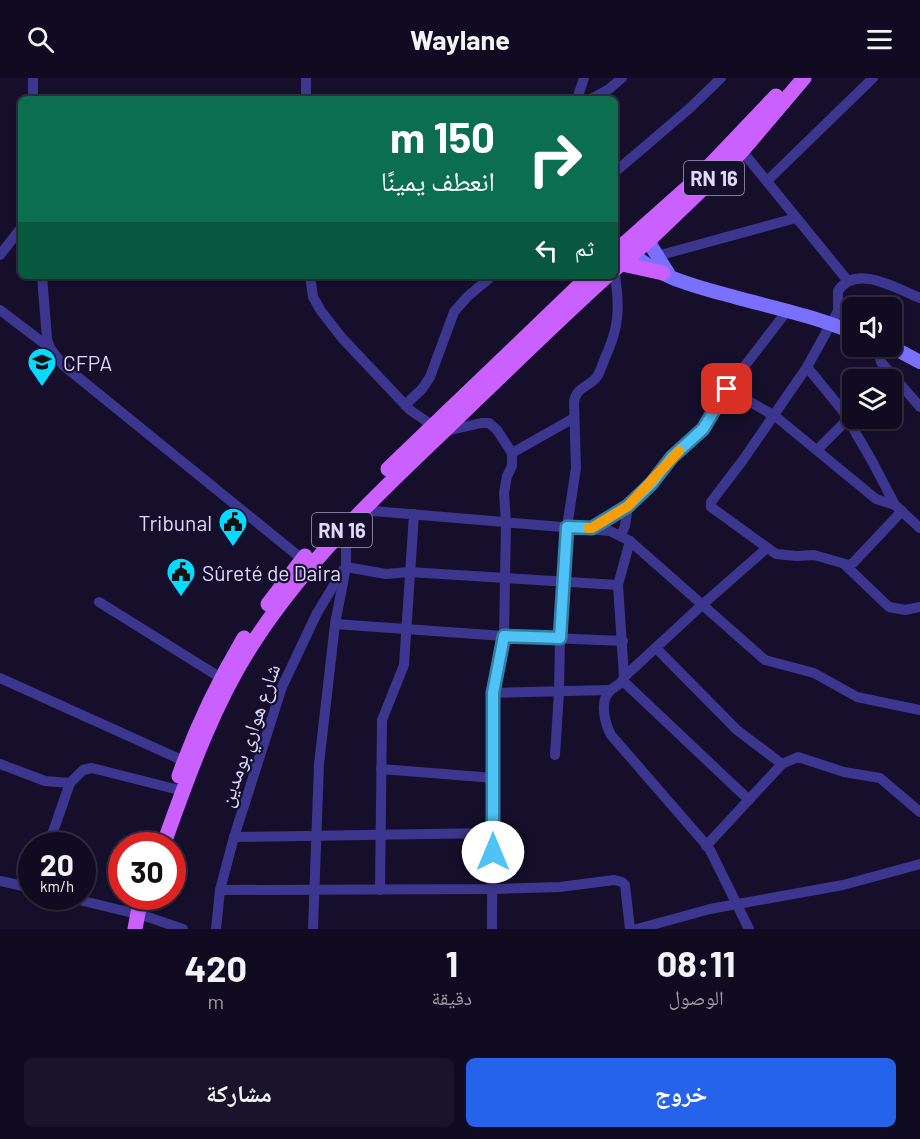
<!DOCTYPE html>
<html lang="ar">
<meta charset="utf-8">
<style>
body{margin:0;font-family:Barlow,"Noto Naskh Arabic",sans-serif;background:#191429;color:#f1f3f6;direction:rtl;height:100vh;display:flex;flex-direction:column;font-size:22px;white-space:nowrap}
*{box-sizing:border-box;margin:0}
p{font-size:20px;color:#9c9ba5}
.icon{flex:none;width:33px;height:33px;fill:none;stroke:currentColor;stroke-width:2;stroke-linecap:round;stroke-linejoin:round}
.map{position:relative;height:851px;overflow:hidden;direction:ltr}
.sheet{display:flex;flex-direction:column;background:#100b20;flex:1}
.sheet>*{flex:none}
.guide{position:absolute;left:18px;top:18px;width:600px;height:183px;border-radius:9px;box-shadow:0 2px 4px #0004,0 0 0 2px #302b3e;direction:rtl;background:#0b6e4f;color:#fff;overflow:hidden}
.buttons{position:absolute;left:842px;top:219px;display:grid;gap:12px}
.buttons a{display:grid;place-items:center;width:60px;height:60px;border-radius:9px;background:#100b20;box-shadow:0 2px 4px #0004,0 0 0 2px #302b3e;font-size:30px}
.speed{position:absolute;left:18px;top:754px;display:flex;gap:12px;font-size:30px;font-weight:700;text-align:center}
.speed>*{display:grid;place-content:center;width:78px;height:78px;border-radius:50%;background:#100b20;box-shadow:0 2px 4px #0004,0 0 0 2px #302b3e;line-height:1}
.speed small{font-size:15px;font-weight:400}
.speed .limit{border:9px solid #d22;background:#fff;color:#111}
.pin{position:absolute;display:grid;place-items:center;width:51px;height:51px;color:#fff;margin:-26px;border-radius:12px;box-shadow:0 3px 9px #0006}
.me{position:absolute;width:66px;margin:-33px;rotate:0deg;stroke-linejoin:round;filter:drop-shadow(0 0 4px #0008)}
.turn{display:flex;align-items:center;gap:21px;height:126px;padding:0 24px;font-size:27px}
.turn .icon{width:78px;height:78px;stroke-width:2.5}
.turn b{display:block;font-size:42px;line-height:51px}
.then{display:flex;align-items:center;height:57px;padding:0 24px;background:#0003;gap:12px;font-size:22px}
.eta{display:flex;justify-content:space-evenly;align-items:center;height:102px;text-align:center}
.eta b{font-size:36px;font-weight:700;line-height:42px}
.action{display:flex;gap:12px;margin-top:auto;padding:12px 24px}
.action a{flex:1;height:69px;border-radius:9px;background:#2563eb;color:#fff;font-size:24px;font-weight:700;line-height:69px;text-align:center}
.action a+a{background:#191429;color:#f1f3f6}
header{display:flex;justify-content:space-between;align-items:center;height:78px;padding:0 24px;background:#100b20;font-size:27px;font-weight:700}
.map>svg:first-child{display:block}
</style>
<header><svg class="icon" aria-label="menu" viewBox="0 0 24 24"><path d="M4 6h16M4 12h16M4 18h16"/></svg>Waylane<svg class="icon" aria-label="search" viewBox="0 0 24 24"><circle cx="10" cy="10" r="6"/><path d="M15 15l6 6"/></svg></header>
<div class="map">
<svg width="920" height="851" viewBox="0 0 920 851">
<rect width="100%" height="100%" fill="#150f2b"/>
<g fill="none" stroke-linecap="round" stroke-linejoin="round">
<!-- street -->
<g stroke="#3d368e" stroke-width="10">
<path d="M33,0V21"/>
<path d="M306,0V21"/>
<path d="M577,21L584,0"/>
<path d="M591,21L609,11L622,0"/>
<path d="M742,73L848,203"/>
<path d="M615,94L690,30L721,0"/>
<path d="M767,103L873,0"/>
<path d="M0,177L21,150"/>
<path d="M657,178L796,140"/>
<path d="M42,198L47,261L50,270L63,287L307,485"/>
<path d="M310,198L313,219L321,233L342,260L410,332L442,354L481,345H489L497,352L512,375V388L507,398L504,415L506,445L504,558L493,615L492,851"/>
<path d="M920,220C897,211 856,185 838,213V233L807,289L843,333L872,383L895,427L920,450"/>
<path d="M0,232L50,270"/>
<path d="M787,233L727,311L775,338L876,421L895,427"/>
<path d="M880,268L879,276L881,284L920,329"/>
<path d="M807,289L743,382L711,424V429L776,476L797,478L814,477L849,487L853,485L902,433"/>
<path d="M405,327L422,311L430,299L454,234L467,219L492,198"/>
<path d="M817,372L848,341"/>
<path d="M512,375L574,340"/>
<path d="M361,432L610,453L630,463L765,582L814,595L857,619L920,632"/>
<path d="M592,450L628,428L651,406L672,379L703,351L727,311"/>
<path d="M621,457L625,448L628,428"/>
<path d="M630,463L618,507L624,599C621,608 615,607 610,613C599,623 605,646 611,657L709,770L749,851"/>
<path d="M844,486L889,529L905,532L920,529"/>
<path d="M346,489L386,496L409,494L618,507"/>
<path d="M99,524L221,600"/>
<path d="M335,546L504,558L623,563"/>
<path d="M656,570L737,652L782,686"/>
<path d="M624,599L702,527L767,470"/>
<path d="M0,600L184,683"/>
<path d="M623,603L749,722"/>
<path d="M493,615L610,612"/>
<path d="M555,677L559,614L560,560L567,449L576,390L574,324C576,310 586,310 595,301C600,296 602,287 605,280C619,250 620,230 615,198"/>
<path d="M0,686L45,703L70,705"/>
<path d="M381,691L494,700"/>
<path d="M234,759L492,755"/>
<path d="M48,768L70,705L83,692L92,690L183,713"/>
<path d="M706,768L782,686L798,679L844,694L880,700L920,734"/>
<path d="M0,803L32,810"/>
<path d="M220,812L494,811L560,809L614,802L622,804L625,807L630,851"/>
<path d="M380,812L382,642L404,587L414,436"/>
<path d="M67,819L145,838L183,851"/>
<path d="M216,851L220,812L234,759L282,609L317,535L343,492"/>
<path d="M313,851L319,686L335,546L346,489V448"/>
<path d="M637,851L710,831L843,807L920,786"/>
</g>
<!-- secondary -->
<g stroke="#7a70ff" stroke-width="14">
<path d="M643,155L668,195"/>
<path d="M626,169C654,200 699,209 738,220C776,230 816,239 852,254"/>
<path d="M890,268L920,284"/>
</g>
<!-- primary -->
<g stroke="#ca60ff" stroke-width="15">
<path d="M615,174L698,100L776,18"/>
<path d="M622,186L663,195"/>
<path d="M615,191L648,163L742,73L804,0"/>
<path d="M388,391L589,198"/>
<path d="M268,526L305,478"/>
<path d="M179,698C196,650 218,604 244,560"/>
<path d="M163,768C188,698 214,624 255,562C308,481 377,417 446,351C499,300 552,248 607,198"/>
<path d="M135,851L141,819"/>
</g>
</g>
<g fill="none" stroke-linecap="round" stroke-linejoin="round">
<!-- route casing -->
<g stroke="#337fa1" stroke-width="15">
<path id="route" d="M493,774V615L504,558L560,560L567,449L592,450L628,428L651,406L672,379L703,351L727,311"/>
</g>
<!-- route -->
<use href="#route" stroke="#4fc3f7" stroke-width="10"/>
<!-- slow -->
<path stroke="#f59e0b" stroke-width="10" d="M588,450H592L628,428L679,373"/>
</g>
<!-- icons -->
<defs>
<g id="university-pin" transform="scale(1.5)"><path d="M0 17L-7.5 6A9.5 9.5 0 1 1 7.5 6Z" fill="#05dbff" stroke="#150f2b"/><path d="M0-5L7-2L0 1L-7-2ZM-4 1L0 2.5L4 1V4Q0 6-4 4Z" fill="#111"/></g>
<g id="civic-pin" transform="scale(1.5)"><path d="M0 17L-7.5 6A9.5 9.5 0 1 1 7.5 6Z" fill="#05dbff" stroke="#150f2b"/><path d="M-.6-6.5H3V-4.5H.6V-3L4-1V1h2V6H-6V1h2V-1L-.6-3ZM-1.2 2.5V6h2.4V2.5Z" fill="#111"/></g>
</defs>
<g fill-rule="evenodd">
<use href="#university-pin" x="42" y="284"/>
<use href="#civic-pin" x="233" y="444"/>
<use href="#civic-pin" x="181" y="494"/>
</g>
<g text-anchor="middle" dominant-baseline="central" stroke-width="4.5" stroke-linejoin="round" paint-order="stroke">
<!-- shield labels -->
<g fill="#150f2b" stroke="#a29cbf" stroke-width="1.5">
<rect x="684" y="83" width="60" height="34" rx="4.5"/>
<rect x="312" y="435" width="60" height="34" rx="4.5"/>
</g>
<g font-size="20" font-weight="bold" fill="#dfd9ff">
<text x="714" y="100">RN 16</text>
<text x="342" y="452">RN 16</text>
</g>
<!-- poi labels -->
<g font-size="21" fill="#dfd9ff" stroke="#150f2b" text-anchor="start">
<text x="63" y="284">CFPA</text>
<text x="212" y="444" text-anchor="end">Tribunal</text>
<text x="202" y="494">Sûreté de Daira</text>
</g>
<!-- street labels -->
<g font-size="21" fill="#dfd9ff" stroke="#150f2b">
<text transform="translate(248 657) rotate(-71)">شارع هواري بومدين</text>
</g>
</g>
</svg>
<div class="buttons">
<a><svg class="icon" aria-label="sound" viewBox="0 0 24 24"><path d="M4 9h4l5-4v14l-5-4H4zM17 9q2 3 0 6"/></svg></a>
<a><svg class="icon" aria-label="layers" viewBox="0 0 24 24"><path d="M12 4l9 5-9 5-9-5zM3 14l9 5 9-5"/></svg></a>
</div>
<div class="speed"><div>20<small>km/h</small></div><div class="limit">30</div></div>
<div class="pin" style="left:727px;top:311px;background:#d93025"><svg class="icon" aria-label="arrive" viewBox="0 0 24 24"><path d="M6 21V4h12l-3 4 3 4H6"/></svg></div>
<svg class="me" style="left:493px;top:774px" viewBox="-20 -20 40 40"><circle r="19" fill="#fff"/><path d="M0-13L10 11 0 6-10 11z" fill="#4fc3f7"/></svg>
<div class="guide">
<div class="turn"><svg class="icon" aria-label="right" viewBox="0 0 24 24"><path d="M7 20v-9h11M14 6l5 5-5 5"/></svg><div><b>150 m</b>انعطف يمينًا</div></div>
<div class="then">ثم<svg class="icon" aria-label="left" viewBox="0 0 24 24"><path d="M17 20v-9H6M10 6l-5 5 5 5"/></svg></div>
</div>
</div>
<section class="sheet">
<div class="eta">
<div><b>08:11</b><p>الوصول</p></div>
<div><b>1</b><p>دقيقة</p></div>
<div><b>420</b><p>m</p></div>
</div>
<div class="action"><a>خروج</a><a>مشاركة</a></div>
</section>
